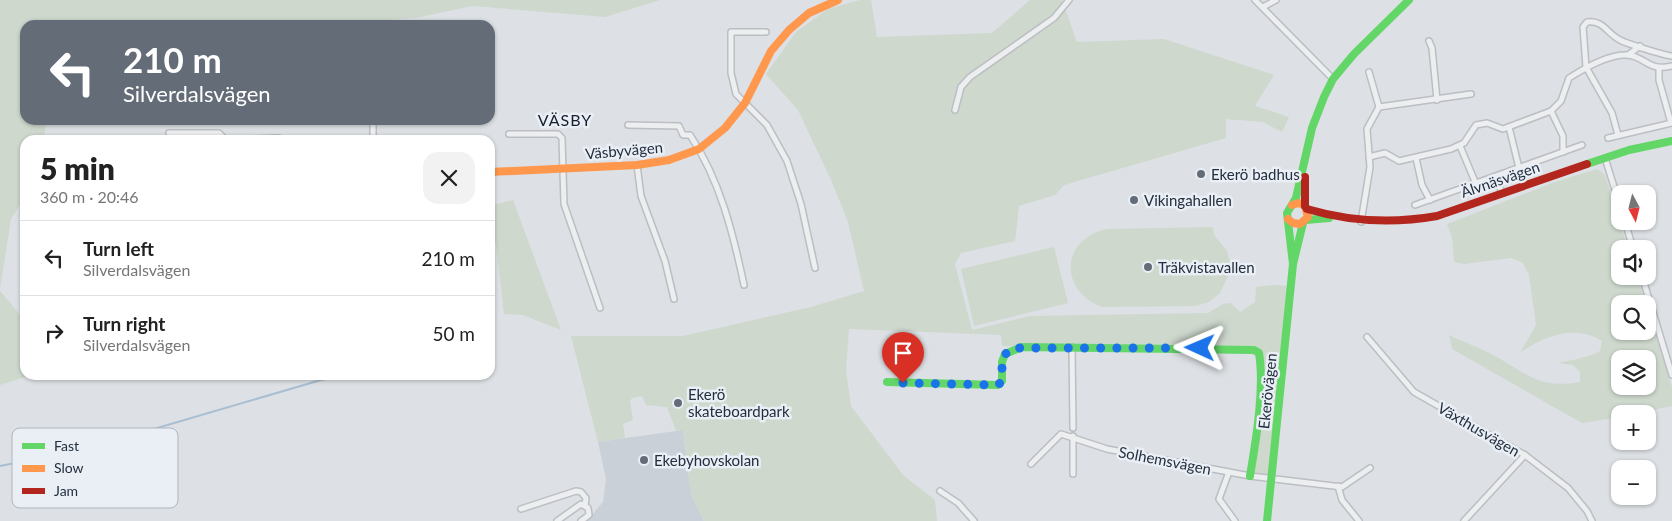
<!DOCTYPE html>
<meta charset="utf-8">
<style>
body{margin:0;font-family:Lato,sans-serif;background:#f2f2f2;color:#222;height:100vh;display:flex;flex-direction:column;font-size:19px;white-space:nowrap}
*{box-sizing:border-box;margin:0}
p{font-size:16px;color:#767676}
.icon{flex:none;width:28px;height:28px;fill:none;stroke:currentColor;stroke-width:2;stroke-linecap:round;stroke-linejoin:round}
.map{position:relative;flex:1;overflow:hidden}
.panel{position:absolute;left:20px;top:135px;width:475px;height:245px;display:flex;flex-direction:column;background:#fff;border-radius:15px;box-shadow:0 1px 4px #0004}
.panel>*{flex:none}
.guide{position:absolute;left:20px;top:20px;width:475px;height:105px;border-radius:15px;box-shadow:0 1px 4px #0004;background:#646c78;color:#fff;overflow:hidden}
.needle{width:32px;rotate:173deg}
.tools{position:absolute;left:1611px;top:185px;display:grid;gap:10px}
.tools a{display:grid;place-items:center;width:45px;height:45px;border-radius:10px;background:#fff;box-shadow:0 1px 4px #0004;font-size:25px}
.pin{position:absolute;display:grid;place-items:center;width:42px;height:42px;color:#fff;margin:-51px -21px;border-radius:50% 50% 50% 0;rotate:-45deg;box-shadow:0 0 5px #0007}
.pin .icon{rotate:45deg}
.me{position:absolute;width:55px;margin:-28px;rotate:271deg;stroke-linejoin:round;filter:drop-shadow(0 0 4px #0008)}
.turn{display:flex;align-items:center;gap:18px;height:105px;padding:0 20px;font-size:22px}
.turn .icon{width:65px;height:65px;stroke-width:2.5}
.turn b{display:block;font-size:35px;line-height:42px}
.round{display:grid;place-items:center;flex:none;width:52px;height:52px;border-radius:15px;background:#f2f2f2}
.overview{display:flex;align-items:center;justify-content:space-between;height:85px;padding:0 20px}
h1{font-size:30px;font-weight:800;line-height:38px}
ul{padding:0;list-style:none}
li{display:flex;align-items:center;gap:15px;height:75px;padding:0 20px;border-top:1px solid #e0e0e0}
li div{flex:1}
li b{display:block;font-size:19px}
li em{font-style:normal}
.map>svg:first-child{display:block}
</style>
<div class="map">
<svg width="1672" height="521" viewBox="0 0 1672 521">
<rect width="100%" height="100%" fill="#dde0e4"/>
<!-- built -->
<path fill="#cad0d8" d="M683,430L691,494L704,521H587L603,502L606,479L598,442Z"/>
<!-- green -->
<g fill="#ced8cd" fill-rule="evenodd">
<path d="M0,0H660L605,17L473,6L415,18L362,22L347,25H25V120H46L44,140H25V197L11,219L0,289Z"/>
<path d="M860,0H871L877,37L992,33L1030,0H1062L1077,42L1164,39L1274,75L1255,106L1289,117L1282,132L1263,122L1226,119V138L1064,185L1055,195L1019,206L1015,241L961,253L955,264L972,330L1030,316L1208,313L1223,304L1231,303L1240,312L1255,302L1256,287L1274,285L1291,286L1272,479L1250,476L1259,353L1182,348L1002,346L1001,335L849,329L846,371L851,406L903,475L935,500L937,521H704L691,494L683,430L676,431L667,407L646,405L642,396L632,398L630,401L633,420L623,424L625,438L598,442L571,336H683L811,307L864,291L848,222L832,182L798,110L766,74L796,32L828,9Z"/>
<path d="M1597,169L1605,175L1628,249H1620V276H1637L1646,304H1620V331H1648V310L1672,387V406L1635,414H1620V417L1582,423L1452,349L1449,335C1463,342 1478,347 1491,354C1526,372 1537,390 1580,382V372L1573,365L1558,363C1573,360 1586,358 1600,351L1602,341C1576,324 1543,336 1520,353L1536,325L1529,275L1523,263L1511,258L1464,264L1454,262L1452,237L1447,224L1552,183ZM1620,359H1648V386H1620Z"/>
<path d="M513,200L561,330L523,315L504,314L496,244L490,227V206Z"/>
<path d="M1213,227L1214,235L1227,251L1230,262V272L1220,293L1209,302L1196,306L1102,307C1058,290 1061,239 1107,229Z"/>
<path d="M1054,247L1068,303L974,326L961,269Z"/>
<path d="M0,291L25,321V375H31L0,385Z"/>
</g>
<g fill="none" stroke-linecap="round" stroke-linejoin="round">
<!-- stream -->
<path stroke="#a8bed2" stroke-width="2" d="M0,466L89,448L321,380L347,375"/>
<!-- street casing -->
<g stroke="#bbbec2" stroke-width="8">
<g id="street">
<path d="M1255,0L1333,79"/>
<path d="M1263,7L1276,0"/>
<path d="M766,32H731V73L736,94L767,125L787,161L801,204L815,268"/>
<path d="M1429,41L1432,48L1437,100"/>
<path d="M1628,55L1640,46"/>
<path d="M1659,69V80L1671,123"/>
<path d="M1369,72L1379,107"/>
<path d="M955,110L961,87L970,77L1054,18L1069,0"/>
<path d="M1551,111L1563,136V152"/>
<path d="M373,120V140"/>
<path d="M628,125L679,126L683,135H690C720,180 733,233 744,285"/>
<path d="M1509,127L1519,168"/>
<path d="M169,133H219L224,138"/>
<path d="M509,134H558L562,138L564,204L600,308"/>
<path d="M1618,135L1612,113L1586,67L1583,27L1587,22C1604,20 1606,33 1620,40C1625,43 1666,56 1672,56"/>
<path d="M1608,138L1672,123"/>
<path d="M223,140L279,138"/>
<path d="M1460,146L1476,184"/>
<path d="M1369,157L1385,153L1399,161L1451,149L1464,143L1476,125L1487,123L1503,129L1551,111L1561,101L1569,78C1583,69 1609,54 1627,55C1645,56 1648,72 1672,66"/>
<path d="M1416,158L1422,185L1430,200"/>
<path d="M1605,158L1620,206"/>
<path d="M637,165L641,196L665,261L674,299"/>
<path d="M1496,177L1502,193"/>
<path d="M1415,205L1582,145"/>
<path d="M1625,221L1633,249"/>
<path d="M1361,222L1370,167L1367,129L1379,107L1471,94"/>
<path d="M1642,276L1672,375"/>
<path d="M1367,337L1414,392L1525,455L1568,488L1587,511L1592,521"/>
<path d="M1072,347L1073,428"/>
<path d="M1073,436V474"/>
<path d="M1031,464L1061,434L1107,449L1250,476L1342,487L1370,468"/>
<path d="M1229,472L1219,499L1235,521"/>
<path d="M1338,486L1342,500L1359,521"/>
<path d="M940,491L958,503L974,521"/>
<path d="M521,509L576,491L581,492L586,498L585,506"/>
<path d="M557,521L581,504L588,508L589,515L581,521"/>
<path d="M1464,521L1525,455"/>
</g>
</g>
<!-- street -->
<use href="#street" stroke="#edeef0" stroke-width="5"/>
<!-- fast -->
<g stroke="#63d668" stroke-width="8">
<path d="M1587,164L1629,150L1672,141"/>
<path d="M1306,220L1329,218"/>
<path d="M1293,264L1287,213L1296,198L1312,128L1324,97L1333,79L1354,54L1409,0"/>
<path d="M887,382L998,385L1002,381V362L1005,354L1022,347L1254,350L1259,353C1265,390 1256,439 1250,476"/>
<path d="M1267,521L1293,264L1303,223"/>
</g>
<!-- slow -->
<g stroke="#ff974d" stroke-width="8">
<path d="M490,172L637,165L669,160L699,149L725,128L745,103L771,51L789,30L809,13L838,0"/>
<path d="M1288,219L1293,223L1300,224L1308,217L1305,206L1299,203L1292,205"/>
</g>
<!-- jam -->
<g stroke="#b3261e" stroke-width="8">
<path d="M1305,177V206"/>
<path d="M1307,209C1351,222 1392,224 1437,216L1587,164"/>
</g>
</g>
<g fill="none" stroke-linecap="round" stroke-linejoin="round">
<!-- route -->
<path stroke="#1a73e8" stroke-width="9" stroke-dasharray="0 16.2" d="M903,383L998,385L1002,381V358L1011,348H1200"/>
</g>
<!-- markers -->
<g fill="#646c78" stroke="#eaeff5" stroke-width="2">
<circle cx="1201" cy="174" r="5"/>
<circle cx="1134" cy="200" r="5"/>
<circle cx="1148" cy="267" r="5"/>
<circle cx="678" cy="403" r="5"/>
<circle cx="644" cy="460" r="5"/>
</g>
<g text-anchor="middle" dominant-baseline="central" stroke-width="5" stroke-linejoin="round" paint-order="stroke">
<!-- street labels -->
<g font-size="15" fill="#232e3e" stroke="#eaeff5">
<text transform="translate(624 150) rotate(-5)">Väsbyvägen</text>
<text transform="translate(1500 179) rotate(-19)">Älvnäsvägen</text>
<text transform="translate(1267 391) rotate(-84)">Ekerövägen</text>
<text transform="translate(1479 429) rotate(30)">Växthusvägen</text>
<text transform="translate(1165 460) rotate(11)">Solhemsvägen</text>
</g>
<!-- poi labels -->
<g font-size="15" fill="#232e3e" stroke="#eaeff5" text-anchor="start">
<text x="1211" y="174">Ekerö badhus</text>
<text x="1144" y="200">Vikingahallen</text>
<text x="1158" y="267">Träkvistavallen</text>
<text x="688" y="394">Ekerö<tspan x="688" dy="17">skateboardpark</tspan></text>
<text x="654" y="460">Ekebyhovskolan</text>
</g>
<!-- neighbourhood labels -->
<g font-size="16" letter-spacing="1" fill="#161f2e" stroke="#eaeff5">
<text x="565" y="119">VÄSBY</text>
</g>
</g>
<!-- legend -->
<rect x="12" y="428" width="166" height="80" rx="8" fill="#eaeff5" stroke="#aeb5be" stroke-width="1"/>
<rect x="22" y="443" width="23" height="6" fill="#63d668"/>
<rect x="22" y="465" width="23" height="7" fill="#ff974d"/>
<rect x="22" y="488" width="23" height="6" fill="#b3261e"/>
<g font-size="14" fill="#232e3e">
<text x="54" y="451">Fast</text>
<text x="54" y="473">Slow</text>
<text x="54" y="496">Jam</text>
</g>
</svg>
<div class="tools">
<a><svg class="needle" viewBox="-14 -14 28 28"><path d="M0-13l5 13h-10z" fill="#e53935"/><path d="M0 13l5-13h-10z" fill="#767676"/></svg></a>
<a><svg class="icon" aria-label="sound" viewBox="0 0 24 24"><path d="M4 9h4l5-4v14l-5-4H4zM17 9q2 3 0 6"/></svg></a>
<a><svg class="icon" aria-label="search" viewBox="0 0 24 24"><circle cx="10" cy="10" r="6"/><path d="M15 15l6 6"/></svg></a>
<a><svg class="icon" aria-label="layers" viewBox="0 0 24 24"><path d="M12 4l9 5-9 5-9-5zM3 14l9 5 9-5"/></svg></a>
<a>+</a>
<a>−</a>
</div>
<div class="pin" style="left:903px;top:383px;background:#d93025"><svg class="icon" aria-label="arrive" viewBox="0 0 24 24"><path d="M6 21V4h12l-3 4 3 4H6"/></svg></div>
<svg class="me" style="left:1200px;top:348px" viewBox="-20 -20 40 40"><path d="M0-17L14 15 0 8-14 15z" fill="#1a73e8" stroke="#fff" stroke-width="4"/></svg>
<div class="guide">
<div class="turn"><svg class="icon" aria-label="left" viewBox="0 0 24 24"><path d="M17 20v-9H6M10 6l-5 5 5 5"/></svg><div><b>210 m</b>Silverdalsvägen</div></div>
</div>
<section class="panel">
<div class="overview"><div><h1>5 min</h1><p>360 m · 20:46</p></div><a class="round"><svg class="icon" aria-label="close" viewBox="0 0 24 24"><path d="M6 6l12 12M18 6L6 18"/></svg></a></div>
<ul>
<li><svg class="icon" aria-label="left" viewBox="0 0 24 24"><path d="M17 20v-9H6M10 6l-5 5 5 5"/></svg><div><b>Turn left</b><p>Silverdalsvägen</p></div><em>210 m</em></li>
<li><svg class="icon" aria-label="right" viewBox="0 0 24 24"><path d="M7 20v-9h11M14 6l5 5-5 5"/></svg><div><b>Turn right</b><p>Silverdalsvägen</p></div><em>50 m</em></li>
</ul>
</section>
</div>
